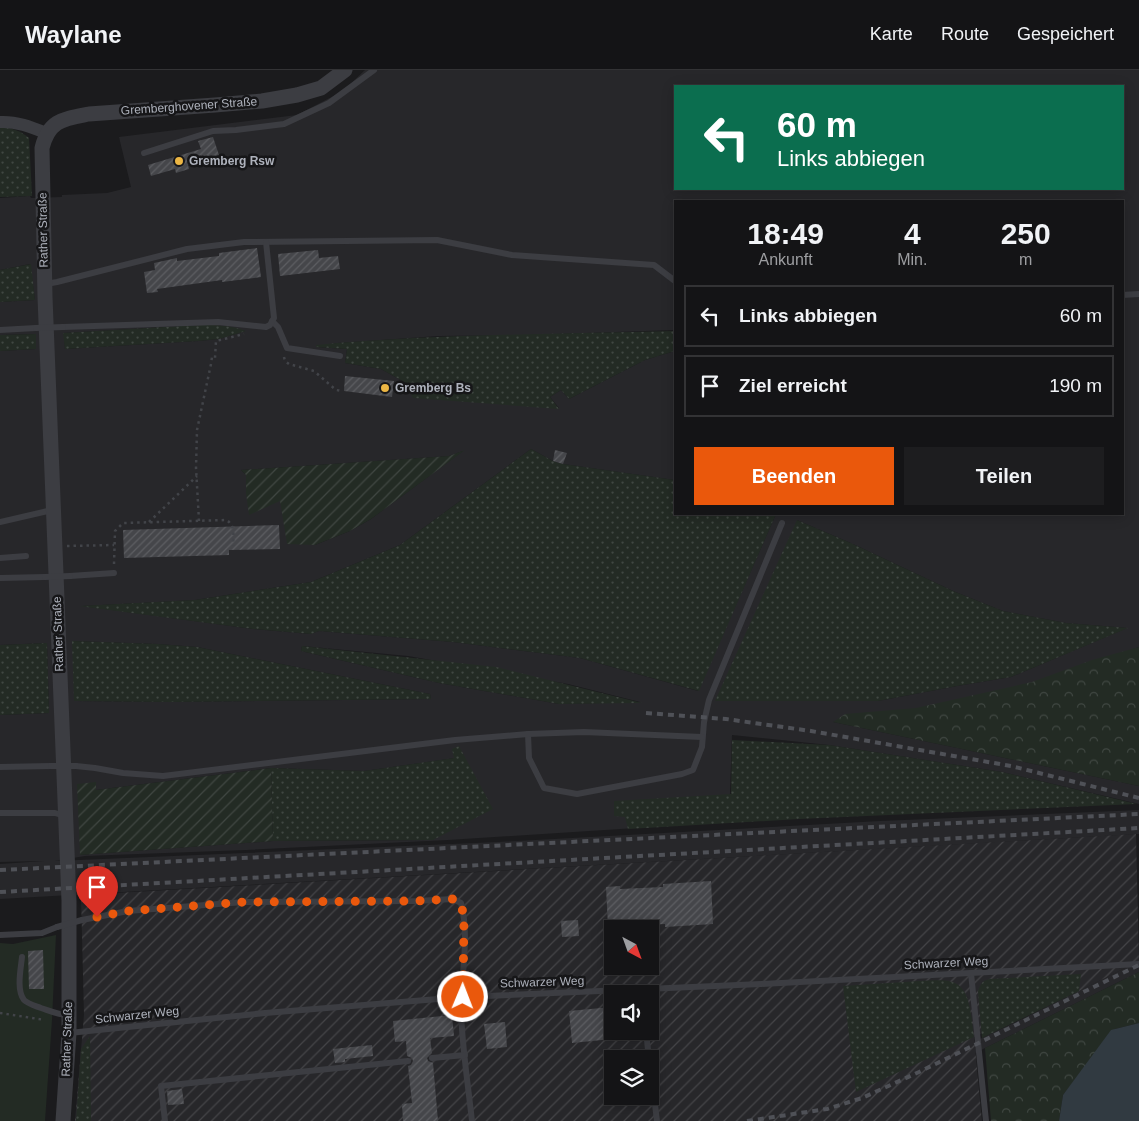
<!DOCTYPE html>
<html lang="de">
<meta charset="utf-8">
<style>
body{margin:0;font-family:Arial,sans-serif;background:#1d1d1f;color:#f1f3f6;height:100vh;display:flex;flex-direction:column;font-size:19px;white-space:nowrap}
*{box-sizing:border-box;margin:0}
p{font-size:16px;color:#9d9ea1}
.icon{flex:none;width:28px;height:28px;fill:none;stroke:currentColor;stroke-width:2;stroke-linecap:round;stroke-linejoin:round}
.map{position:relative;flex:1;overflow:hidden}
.side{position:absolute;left:674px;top:130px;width:450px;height:315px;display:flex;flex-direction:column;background:#141416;border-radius:0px;box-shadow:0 2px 12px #0003,0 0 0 1px #333335}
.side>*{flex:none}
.guide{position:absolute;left:674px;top:15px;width:450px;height:105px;border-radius:0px;box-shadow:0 2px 12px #0003,0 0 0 1px #333335;background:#0b6e4f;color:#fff;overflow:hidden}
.needle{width:32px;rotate:139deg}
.buttons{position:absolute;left:604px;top:850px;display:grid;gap:10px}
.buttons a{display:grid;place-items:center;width:55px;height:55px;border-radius:0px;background:#141416;box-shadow:0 2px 12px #0003,0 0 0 1px #333335;font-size:25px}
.pin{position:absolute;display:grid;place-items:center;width:42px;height:42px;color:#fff;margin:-51px -21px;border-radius:50% 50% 50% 0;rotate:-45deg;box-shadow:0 0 5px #0007}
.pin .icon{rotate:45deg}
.me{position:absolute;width:55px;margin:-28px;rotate:1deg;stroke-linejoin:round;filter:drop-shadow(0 0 4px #0008)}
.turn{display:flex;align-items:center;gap:18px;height:105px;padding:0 20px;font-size:22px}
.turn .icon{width:65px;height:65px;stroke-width:2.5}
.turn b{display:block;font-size:35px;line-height:42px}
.eta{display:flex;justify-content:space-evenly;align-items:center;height:85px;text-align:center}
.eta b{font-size:30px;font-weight:600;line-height:35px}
.button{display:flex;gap:10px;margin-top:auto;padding:10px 20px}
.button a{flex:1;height:58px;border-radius:0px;background:#ea580c;color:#fff;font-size:20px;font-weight:600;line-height:58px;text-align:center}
.button a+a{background:#1d1d1f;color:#f1f3f6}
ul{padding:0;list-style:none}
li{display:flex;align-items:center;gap:15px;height:62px;margin:0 10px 8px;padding:0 10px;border:2px solid #333335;border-radius:0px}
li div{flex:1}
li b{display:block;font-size:19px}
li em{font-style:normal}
header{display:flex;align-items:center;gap:30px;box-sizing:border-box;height:70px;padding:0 25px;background:#141416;border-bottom:1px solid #333335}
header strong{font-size:24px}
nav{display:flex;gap:28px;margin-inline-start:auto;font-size:18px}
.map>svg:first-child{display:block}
</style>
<header>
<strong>Waylane</strong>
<nav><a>Karte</a><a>Route</a><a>Gespeichert</a></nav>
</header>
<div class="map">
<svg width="1139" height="1051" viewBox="0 0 1139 1051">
<defs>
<pattern id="industrial-furrows" width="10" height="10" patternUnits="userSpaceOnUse" patternTransform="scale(1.25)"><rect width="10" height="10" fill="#27272a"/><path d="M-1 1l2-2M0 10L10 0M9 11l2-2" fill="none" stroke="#444447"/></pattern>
<pattern id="grass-dots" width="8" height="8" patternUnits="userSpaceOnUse" patternTransform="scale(1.25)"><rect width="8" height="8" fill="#232b24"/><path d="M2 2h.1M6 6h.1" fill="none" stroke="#404742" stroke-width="1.8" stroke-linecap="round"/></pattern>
<pattern id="forest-crowns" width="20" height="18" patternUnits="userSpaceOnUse" patternTransform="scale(1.25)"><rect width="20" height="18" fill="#232b24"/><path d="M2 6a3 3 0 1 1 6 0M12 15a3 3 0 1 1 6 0" fill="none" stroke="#404742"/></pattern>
<pattern id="garden-furrows" width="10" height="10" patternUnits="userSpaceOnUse" patternTransform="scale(1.25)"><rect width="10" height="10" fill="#232b24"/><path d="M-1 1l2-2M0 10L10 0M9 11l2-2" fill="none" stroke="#404742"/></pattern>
<pattern id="building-hatch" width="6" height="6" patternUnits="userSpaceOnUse" patternTransform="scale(1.25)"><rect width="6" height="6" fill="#45464a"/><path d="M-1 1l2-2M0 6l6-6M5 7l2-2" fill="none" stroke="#5d5e62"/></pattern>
</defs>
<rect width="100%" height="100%" fill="#1b1b1d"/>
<!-- built -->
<g fill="#27272a" fill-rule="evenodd">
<path d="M365,0H1139V577L983,632L833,652L1139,716V734L1002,702L829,675L732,665L729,752L448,770L246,780L85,786L55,791L498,772L880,751L1139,740V764L0,829V794L44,791L0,792V645L49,643L47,573L0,575V281L36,279V264L0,265V232L35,230L30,194L0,200V128L30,126L31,128L62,127V125L107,123L131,117L119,67L297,45L343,21ZM675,16H1122V119H675ZM675,131H1122V444H776L698,621L580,588L453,572L319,561L310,564L253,559L83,536L195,530L311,512L400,475L531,379L553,391L563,394L675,410V281L645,290L569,329L561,320L550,327L559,338L406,313L381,299L345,293L347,279L317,277L338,273L439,266L528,265L675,260ZM199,255L245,261L219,269L198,271L65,279L64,263ZM463,381L371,449L350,461L315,475L280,431L246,411V405L241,400L449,386ZM797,450L853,474L953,521L1003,541L1066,553L1127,558L1011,607L957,616L878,631H850ZM73,571L158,574L197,577L430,624L431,629L171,632L75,631ZM302,576L408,586L568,614L640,632L559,634L439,613L301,581ZM455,688L433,770L273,771L80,785L96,712V720L271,698L364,701Z"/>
<path d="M1139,891V902L969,986L776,1051H685L916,999L1022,949Z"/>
</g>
<!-- industrial -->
<path fill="url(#industrial-furrows)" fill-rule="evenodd" d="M1136,764L1139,891L1079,921L974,967L982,1051H75L84,945L81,825ZM612,859H650V896H612ZM612,924H650V961H612ZM612,989H650V1026H612Z"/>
<!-- grass -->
<g fill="url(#grass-dots)">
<path d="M0,57C12,58 19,60 29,68L32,126L0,127Z"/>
<path d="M31,194L35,230L0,232V200Z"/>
<path d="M199,255C215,255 231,255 246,261L219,269L198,271L65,279L63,263Z"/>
<path d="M675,261V281L645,290L569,329L561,320L550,327L559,339L413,328L406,313L381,299L345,293L347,279L316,277V275C435,264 555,264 675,261Z"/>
<path d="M36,264V279L0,281V265Z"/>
<path d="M531,379L553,391L563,394L675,410V444H776L699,621L580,588L453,572L319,561L311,564L253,559L79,536L195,530L311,512L400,475Z"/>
<path d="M797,450L853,474L953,521L1003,541L1066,553L1128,558L1011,607L957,616L878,631H715Z"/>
<path d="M72,571L158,574L197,577L430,624L431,629L171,632L74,631Z"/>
<path d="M47,573L49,643L0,645V575Z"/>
<path d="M302,576L496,597L642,633L559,634L439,613L301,581Z"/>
<path d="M732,670L829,675L900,686L1002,702L1137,734L799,749L628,759L625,747L614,746V731L731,724Z"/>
<path d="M459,676L493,739L433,770L273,771L271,698L364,701L454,688L452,679Z"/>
<path d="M1081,904L1079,921L982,968L978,921C981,913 982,911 990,909Z"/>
<path d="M920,911C930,911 942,909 952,912C972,917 971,951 974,967L856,1022L843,916Z"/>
<path d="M90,966L91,1051H76L81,979Z"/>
</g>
<!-- forest -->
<g fill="url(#forest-crowns)">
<path d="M1139,577V716L833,652L845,644L916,638L1032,612L1092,590Z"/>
<path d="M1139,902V953L1115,959L1063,1025L1059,1051H991L985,978Z"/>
</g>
<!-- garden -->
<g fill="url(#garden-furrows)">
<path d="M465,380L371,449L350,461L315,475L287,474L280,431L249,445L246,423V405L241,400L449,386Z"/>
<path d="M271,698L273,771L80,785L77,714L96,712V720Z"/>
</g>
<!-- pitch -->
<path fill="#232b24" d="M56,865L52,950L45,1051H0V873L13,874Z"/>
<!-- water -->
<path fill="#313a41" d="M1139,953V1051H1059L1063,1025L1111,960Z"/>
<!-- building -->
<g fill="url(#building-hatch)">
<path d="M213,67L219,85L188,95L189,99L176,103L175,99L151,106L148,95L201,79L198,71Z"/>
<path d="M257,178L261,207L222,212V210L157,219L158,222L147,223L144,202L155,200L154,193L177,188V191L219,186V183Z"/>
<path d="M318,180L319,188L338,186L340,199L280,206L278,184Z"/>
<path d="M345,306L394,311L392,327L344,321Z"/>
<path d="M555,380L567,383L563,394L553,391Z"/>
<path d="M279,455L280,479L229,480V485L124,488L123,460Z"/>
<path d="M711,811L713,854L665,857V854L608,857L606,817L620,816V819L663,817V814Z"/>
<path d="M578,850L579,866L562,867L561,851Z"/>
<path d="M43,880L44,919H29L28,881Z"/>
<path d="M612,937V969L572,973L569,941Z"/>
<path d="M452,945L454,966L430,968L432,983L427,988L428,991L433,993L438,1051H403L402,1034L412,1033L408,996L411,995L413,991L412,988L407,986L406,971L395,972L393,951Z"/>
<path d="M505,952L507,977L487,979L484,954Z"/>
<path d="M372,975L373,986L345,989V992L335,993L333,979Z"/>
<path d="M182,1019L184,1034L168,1035L167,1021Z"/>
</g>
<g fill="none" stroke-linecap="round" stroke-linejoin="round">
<!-- path -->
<g stroke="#424449" stroke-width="2.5" stroke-dasharray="2.5 4" stroke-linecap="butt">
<path d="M284,287L285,291L289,294L314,301L336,320L342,321"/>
<path d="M199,451L196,398L197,360L211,294L212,287L215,288L216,271L244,264"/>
<path d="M149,452L197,406"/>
<path d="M67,476L114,475"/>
<path d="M114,494L115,461L123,453L226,450C236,455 233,467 233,476"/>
<path d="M0,943L45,950"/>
</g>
<!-- service -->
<g stroke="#3c3d42" stroke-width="6">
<path d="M144,83L213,61L236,60L284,54L329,33L374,0"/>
<path d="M46,214L57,212L187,179L244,172L437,170L512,185L654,195L675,211"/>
<path d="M1122,225L1139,224"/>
<path d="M272,251L278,257L287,278L340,286"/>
<path d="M63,257L218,252L266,257L270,255L274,248L266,172"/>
<path d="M0,260L36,258"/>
<path d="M0,452L52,440"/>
<path d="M0,488L26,486"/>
<path d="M70,506L114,503"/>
<path d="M0,508L45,507"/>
<path d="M528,664L529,688L544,718L577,724L682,704L693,700L702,677L704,652L709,630L782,453"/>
<path d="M76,696L95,698L123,703L163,706L455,670L528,664L584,662L702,667"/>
<path d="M0,697L51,696"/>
<path d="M0,743H55L65,746"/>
<path d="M82,850L128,841L244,832L416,831L453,829L461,833C470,867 461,905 461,940C462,977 468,1014 472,1051"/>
<path d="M0,865L42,863L57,857"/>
<path d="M22,887C21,898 16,920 24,930C28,934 36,936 41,938C50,941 59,945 68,945"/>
<path d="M971,903L986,1051"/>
<path d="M646,961L649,989"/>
<path d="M69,963L265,943L463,927L761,914L1139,894"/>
<path d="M432,988L465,985"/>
<path d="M650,993L657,1051"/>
<path d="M165,1051L161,1016L408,991"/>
</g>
<!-- minor -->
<path stroke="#3c3d42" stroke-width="12" d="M0,52C16,51 31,57 46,63"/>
<!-- tertiary -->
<path stroke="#3c3d42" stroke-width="15" d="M63,1051L69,963V831L45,227L42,78C49,50 63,49 89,44L215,35L262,31L297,25L321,18L345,0"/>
<!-- rail -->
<g stroke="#4f5157" stroke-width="4" stroke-dasharray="6 5" stroke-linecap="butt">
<path d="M646,643L726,649L811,661L1011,696L1139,728"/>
<path d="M0,800L1139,744"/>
<path d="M0,822L1139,758"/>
<path d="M747,1051L827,1039L862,1028L919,1002L1139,895"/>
</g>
<!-- service-bridge -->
<g stroke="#3c3d42" stroke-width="6">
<path d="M36,258L63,257"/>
<path d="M45,507L70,506"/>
<path d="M51,696H76"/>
<path d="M57,857L82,850"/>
</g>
</g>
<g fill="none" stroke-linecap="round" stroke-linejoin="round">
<!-- route -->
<path stroke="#ea580c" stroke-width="9" stroke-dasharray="0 16.2" d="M97,847L128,841L244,832L416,831L453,829L460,833L464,845L463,927"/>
</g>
<!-- markers -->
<g fill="#ecb644" stroke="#161618" stroke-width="2">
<circle cx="179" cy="91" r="5"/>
<circle cx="385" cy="318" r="5"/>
</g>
<g text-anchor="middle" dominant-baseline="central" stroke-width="5" stroke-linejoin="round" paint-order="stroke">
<!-- street labels -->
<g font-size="12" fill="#aeb2bc" stroke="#161618">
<text transform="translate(189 36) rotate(-4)">Gremberghovener Straße</text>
<text transform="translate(43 160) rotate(-91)">Rather Straße</text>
<text transform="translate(58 564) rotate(-92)">Rather Straße</text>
<text transform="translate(946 893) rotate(-3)">Schwarzer Weg</text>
<text transform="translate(542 912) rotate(-2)">Schwarzer Weg</text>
<text transform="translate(137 945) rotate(-6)">Schwarzer Weg</text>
<text transform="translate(67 969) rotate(-88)">Rather Straße</text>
</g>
<!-- poi labels -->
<g font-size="12" font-weight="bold" fill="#aeb2bc" stroke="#161618" text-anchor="start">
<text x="189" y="91">Gremberg Rsw</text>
<text x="395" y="318">Gremberg Bs</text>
</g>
</g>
</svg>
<div class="buttons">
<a><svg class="needle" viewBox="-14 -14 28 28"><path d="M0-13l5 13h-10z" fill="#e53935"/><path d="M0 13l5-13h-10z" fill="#9d9ea1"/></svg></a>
<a><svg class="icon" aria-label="sound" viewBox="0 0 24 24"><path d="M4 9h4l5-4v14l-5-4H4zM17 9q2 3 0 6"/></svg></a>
<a><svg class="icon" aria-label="layers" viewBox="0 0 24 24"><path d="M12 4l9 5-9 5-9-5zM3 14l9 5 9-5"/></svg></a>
</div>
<div class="pin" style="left:97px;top:847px;background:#d93025"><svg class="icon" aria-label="arrive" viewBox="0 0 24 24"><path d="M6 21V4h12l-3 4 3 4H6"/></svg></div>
<svg class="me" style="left:463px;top:927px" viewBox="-20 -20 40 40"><circle r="17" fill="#ea580c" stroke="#fff" stroke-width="3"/><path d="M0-11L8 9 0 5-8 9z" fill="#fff"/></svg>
<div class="guide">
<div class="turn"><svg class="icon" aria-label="left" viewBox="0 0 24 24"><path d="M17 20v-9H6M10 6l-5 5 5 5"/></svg><div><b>60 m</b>Links abbiegen</div></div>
</div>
<section class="side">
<div class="eta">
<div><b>18:49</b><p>Ankunft</p></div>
<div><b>4</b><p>Min.</p></div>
<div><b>250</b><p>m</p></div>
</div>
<ul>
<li><svg class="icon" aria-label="left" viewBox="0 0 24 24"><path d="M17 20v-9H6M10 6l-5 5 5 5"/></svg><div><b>Links abbiegen</b></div><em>60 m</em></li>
<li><svg class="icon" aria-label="arrive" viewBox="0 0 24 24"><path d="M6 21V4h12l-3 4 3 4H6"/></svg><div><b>Ziel erreicht</b></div><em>190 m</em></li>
</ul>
<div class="button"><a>Beenden</a><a>Teilen</a></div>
</section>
</div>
